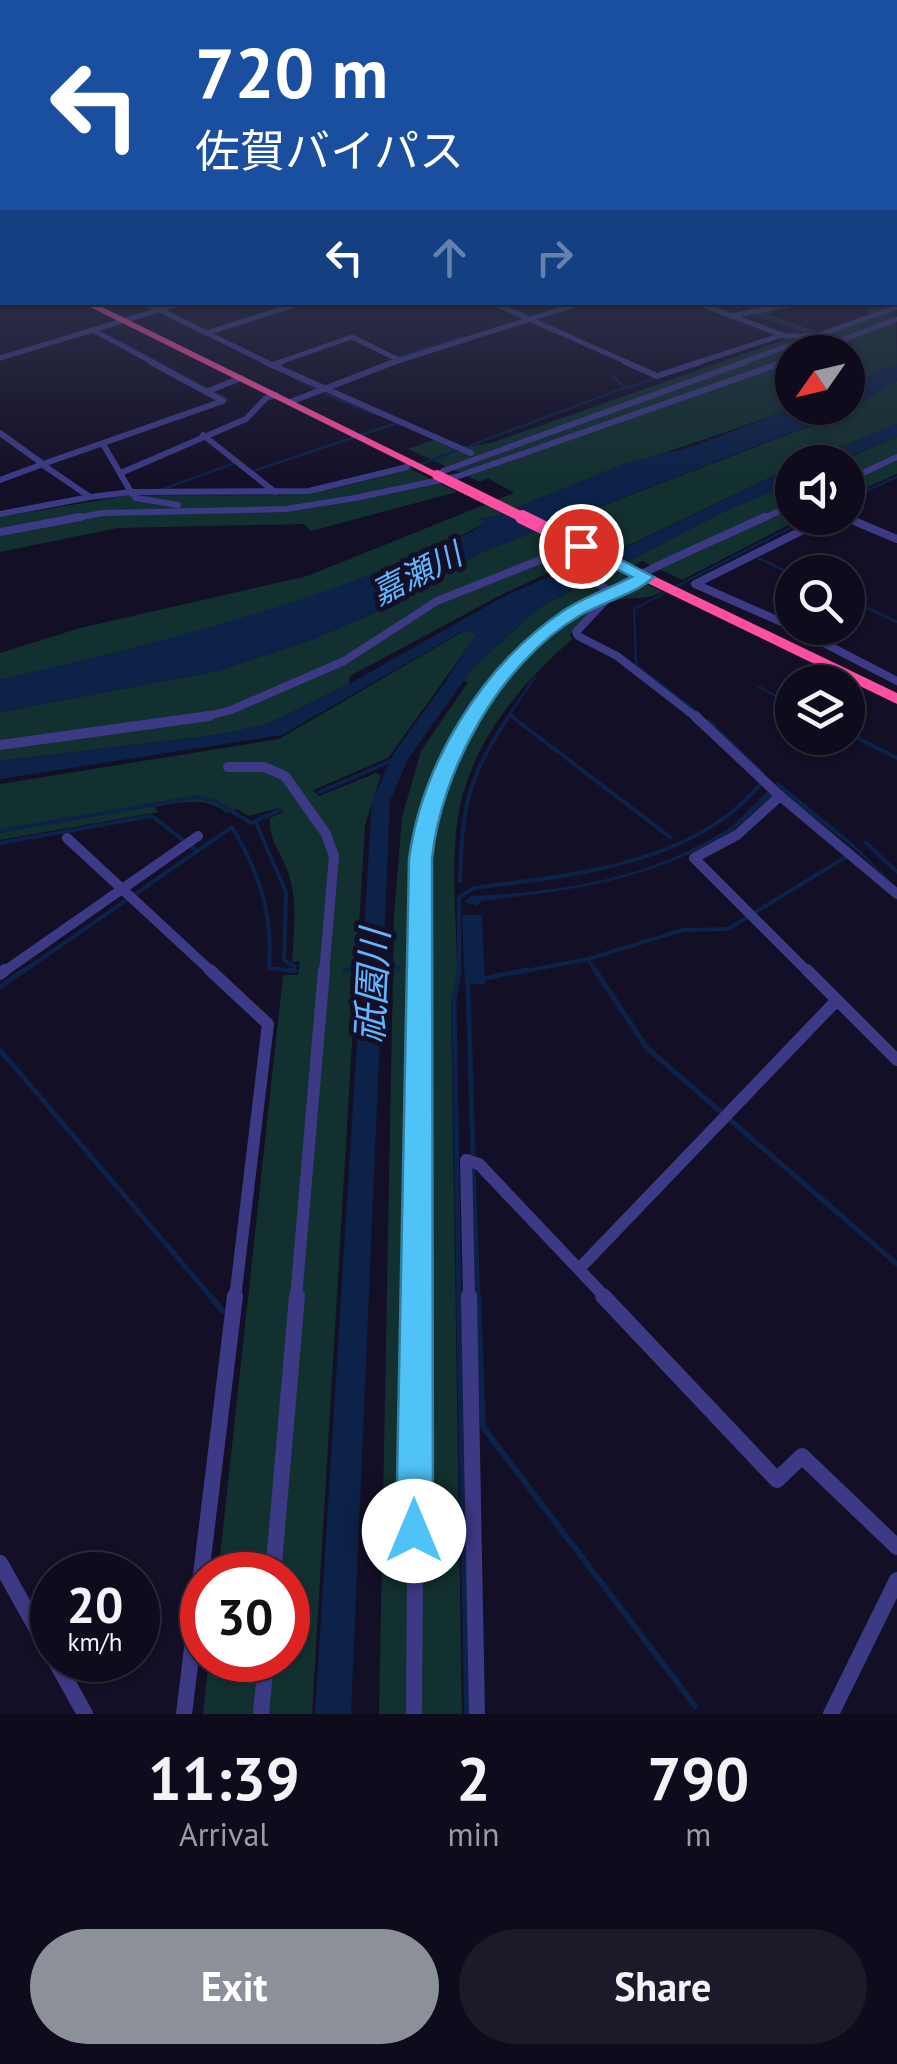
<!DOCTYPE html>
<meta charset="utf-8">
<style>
body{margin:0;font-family:"PT Sans","Noto Sans JP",sans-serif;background:#1c1929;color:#f1f3f6;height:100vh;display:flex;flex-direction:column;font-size:38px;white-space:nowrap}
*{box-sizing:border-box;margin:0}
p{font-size:32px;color:#9b9ba3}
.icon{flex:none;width:55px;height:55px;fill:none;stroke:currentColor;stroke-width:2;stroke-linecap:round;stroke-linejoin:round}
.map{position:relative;height:1714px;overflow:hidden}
.details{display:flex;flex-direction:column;background:#0e0b1c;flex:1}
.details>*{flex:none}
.hud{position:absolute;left:0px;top:0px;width:898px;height:305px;box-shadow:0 2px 8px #0004,0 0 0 2px #2e2b3b;background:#1a4fa0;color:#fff;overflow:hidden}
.needle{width:65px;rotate:236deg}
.fabs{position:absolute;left:775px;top:335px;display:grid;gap:20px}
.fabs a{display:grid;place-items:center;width:90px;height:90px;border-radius:50%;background:#0e0b1c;box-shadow:0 2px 8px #0004,0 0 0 2px #2e2b3b;font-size:50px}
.speed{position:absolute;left:30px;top:1552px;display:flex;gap:20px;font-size:50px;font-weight:700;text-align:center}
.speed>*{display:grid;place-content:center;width:130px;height:130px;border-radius:50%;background:#0e0b1c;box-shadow:0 2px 8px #0004,0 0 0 2px #2e2b3b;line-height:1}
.speed small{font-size:25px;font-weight:400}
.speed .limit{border:15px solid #d22;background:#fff;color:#111}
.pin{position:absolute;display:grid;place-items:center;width:85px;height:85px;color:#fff;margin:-42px;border:5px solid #fff;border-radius:50%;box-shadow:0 2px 10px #0007}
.me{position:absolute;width:110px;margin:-55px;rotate:0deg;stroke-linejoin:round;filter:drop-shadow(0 0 8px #0008)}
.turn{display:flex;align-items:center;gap:35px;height:210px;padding:0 30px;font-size:45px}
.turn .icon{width:130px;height:130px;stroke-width:2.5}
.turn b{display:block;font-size:70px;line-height:85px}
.lanes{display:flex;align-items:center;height:95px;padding:0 30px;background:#0003;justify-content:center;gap:50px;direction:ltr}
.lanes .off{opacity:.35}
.eta{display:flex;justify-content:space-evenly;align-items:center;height:170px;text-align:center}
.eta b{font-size:60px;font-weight:700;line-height:70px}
.primary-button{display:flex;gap:20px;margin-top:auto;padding:20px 30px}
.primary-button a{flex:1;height:115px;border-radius:60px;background:#8c9099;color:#fff;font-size:40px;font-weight:700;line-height:115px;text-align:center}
.primary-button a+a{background:#1c1929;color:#f1f3f6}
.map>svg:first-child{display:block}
</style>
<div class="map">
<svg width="897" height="1714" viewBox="0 0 897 1714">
<rect width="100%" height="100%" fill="#130f26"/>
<!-- green -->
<g fill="#12302f">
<path d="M895,296L897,364L848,384V352H792L793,408C693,445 593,474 494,517L482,518L485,522C464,537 440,543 416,554C285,618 142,647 0,680V653L80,628L307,576L514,493L488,478L480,482L408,449L436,439L466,447L491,443L804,333L749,310L788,303L768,314L823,334L868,316L869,303L895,302Z"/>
<path d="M897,381V424L805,462H792V467L621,549H610L621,543L616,541L499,596L350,676L349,684L267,724L224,734L0,761V712L217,671L308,641L384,609L482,552L831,418Z"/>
<path d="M897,437V474L848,496V462H838Z"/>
<path d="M411,469L457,492L311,531L304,524L118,528L0,552V517L130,495L311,493Z"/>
<path d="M792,482V518H802L682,580L642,561L623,571L662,592C643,600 641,597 623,599C601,601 584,619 570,634L572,639C520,685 473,740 459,811C450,856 457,928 457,975L451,1001L462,1714H379L394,916L402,817L421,751L468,682L459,680L540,607L723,512Z"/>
<path d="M464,631L478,633L388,758L313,790L319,796L376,773L381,775L365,825L312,1714H203L209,1660H288V1575H218L283,975H298L300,961L292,962C294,932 298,900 288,872C281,853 268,839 270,818L283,812L279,808L248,816L237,809L227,813C205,795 181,803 154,807L159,812L0,840V784L279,739Z"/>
</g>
<!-- water -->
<g fill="#0c2248">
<path d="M897,364V381L852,409L482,552L384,609L308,641L217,671L0,712V680C163,642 321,603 473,531L485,522L480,518L494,517L623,464L694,446L793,408H848V384Z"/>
<path d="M897,424V437C864,451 841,463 805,462Z"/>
<path d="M792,467V482L723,512L540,607L459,680L447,679L477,633L463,631L282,735L0,779V761L224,734L267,724L349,684L503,597L610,549H622Z"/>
<path d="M778,782L855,845L897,888L852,847L781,792C758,802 743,827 720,839C633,884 577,889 482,901L477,906L464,902L471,896C560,892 646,879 723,832C743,819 763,793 778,782Z"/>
<path d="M462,915H482L485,984H465Z"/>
</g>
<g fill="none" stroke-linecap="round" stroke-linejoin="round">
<!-- stream-far3 -->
<g stroke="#0c2248" stroke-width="2.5">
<path d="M138,302L206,335"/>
<path d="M749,310L771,302"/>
<path d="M757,315L799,330L790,334"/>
<path d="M119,341L229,400L223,402"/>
<path d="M397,357L460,338"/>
<path d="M295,379L315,389"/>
<path d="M627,388L655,378"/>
<path d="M322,393L378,415"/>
<path d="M405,470L624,388L613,376"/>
<path d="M253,471L400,422"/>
<path d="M163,489L235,463"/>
<path d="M327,489L386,475"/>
<path d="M143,495L283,494"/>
<path d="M848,499L897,477"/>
<path d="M758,558L792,574"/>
<path d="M675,587L809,518"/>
<path d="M667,592L634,609L636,665L701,715"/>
<path d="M848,599L897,622"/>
<path d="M757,686L792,704"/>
<path d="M509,714L515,718"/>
<path d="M507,718L535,677"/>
</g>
<!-- stream-far2 -->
<g stroke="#0c2248" stroke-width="4">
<path d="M511,716L670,837"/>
<path d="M708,721L762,773"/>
<path d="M848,733L897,758"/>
<path d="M320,792L400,757"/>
<path d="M256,823L286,892L284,960L295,967"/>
<path d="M0,831L197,797L215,801L251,823L280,810"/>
<path d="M0,843L152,816L197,851"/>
<path d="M866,843L897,872"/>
<path d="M460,881C462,808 467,778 509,716"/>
<path d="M589,961L597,973"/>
<path d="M344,971L370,964L399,969"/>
<path d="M21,973L232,827C260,875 273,912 269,968L295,971"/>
<path d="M459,973V897L474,888C571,875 696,865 762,782"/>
<path d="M514,973L588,959L683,930L728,929L849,855"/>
</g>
<!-- stream-far1 -->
<g stroke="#0c2248" stroke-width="5">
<path d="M289,970L295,971"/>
<path d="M459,970L454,999L459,1298"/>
<path d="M595,970L647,1048L897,1264"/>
<path d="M481,979L527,970"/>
<path d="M468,983L473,1157"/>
<path d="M0,987L24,970"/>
<path d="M0,1050L212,1298"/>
<path d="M473,1167L478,1298"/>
</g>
<!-- stream -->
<g stroke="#0c2248" stroke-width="6">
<path d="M210,1296L223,1311"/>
<path d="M459,1296L467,1714"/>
<path d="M478,1296L483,1427L695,1706"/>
</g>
<!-- river -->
<path fill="#0c2248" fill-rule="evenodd" d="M471,654L479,659L408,759L390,801L351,1714H315L372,801L394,753L465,655Z"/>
<!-- street-far5 -->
<g stroke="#3d3a85" stroke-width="5">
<path d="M144,302L270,364"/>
<path d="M491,302L631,364"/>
<path d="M695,302L785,336H812"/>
<path d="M731,316L788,305"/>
<path d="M93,330L156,364"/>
<path d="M206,333L305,302"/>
<path d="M810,352L897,319"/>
<path d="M0,358L185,302"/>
<path d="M274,364L352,337L399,360"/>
<path d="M388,364L584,302"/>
<path d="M693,364L782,335"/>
<path d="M738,364L897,307"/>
<path d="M777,364L792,359"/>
</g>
<!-- street-far4 -->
<g stroke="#3d3a85" stroke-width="6">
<path d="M265,362L471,453"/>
<path d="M625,362L657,376L700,362"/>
<path d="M272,365L281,362"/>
<path d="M208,391L241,378"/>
<path d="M290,402L394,362"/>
<path d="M0,433L43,464L0,480"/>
<path d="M203,435L275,492"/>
<path d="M43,464L223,401L151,362"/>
<path d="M43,465L90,497L131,492L103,444"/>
<path d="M443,471L745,362"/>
<path d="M123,472L246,419L266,398L276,395"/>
<path d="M848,480L897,457"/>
<path d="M355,498L459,476L784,362"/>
<path d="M178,505L136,498L131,492L309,491L407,467"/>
<path d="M0,514L90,497"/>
<path d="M847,518L851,520"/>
<path d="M67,520L102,513L286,509L361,497"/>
<path d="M760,520L792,505"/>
</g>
<!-- street-far3 -->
<g stroke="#3d3a85" stroke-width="8">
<path d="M827,518L695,584L795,628L897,681"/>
<path d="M847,518L897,539"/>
<path d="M0,532L80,517"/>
<path d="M555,555L612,593"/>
<path d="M605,601L576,632L578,636L617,656L697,718"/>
<path d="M200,718L231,710L344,661L437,601L588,541"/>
<path d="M473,718C531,612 661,565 765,517"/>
</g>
<!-- street-far2 -->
<g stroke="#3d3a85" stroke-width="10">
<path d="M695,716L780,796L897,894"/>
<path d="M0,745L209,716"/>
<path d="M228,767H264L285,776L326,834L334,856L324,973"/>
<path d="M780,796L737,835L694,858L809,973"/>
<path d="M67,838L213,973"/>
<path d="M2,973L198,836"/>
<path d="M419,973C420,857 418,820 474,716"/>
</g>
<!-- street-far1 -->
<g stroke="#3d3a85" stroke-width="12">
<path d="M210,970L268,1024L235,1298"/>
<path d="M807,970L897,1060"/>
<path d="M0,974L5,970"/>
<path d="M579,1269L837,1000"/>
<path d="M296,1298L324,970"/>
<path d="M417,1298L419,970"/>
<path d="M469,1298L466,1160L479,1164L606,1298"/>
</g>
<!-- street -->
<g stroke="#3d3a85" stroke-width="16">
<path d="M469,1296L477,1714"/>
<path d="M603,1296L777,1480L802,1456L897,1547"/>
<path d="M0,1563L52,1656"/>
<path d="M273,1575L297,1296"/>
<path d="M55,1660L85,1714"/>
<path d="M184,1714L235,1296"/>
<path d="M261,1714L266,1660"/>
<path d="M414,1714L417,1296"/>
<path d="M831,1714L897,1580"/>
</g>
<!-- highway -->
<g fill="#ff4fa3" fill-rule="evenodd">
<rect x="0" y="255" width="2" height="6"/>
<path d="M80,302H92L443,475L433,477Z"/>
<path d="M573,541H581L897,693V704L573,547Z"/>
</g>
<!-- highway-bridge-far1 -->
<path stroke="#ff4fa3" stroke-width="10" d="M437,475L528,520"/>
<!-- highway-bridge -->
<path stroke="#ff4fa3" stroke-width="14" d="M522,517L577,544"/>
</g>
<!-- sky -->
<linearGradient id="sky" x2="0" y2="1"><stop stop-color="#0a0815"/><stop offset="0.5" stop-color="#333752"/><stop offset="1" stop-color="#333752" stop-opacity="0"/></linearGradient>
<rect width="897" height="482" fill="url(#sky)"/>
<!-- route -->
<path fill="#4fc3f7" stroke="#337fa1" stroke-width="2.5" d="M576,542H587L654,577C634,595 602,602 579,616C500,663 441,770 432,859L433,1531L428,1544L414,1550L401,1544L396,1531L409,859C422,763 482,666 563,611C584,597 610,588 632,577L576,549Z"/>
<g text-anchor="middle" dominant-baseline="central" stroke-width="10" stroke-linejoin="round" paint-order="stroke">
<!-- far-water labels -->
<g font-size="32" font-style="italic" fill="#62b6ff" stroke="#130f26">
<text transform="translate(416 573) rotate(-27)">嘉瀬川</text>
</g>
<!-- water labels -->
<g font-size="38" font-style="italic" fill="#62b6ff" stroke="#130f26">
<text transform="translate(371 986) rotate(-87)">祇園川</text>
</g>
</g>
</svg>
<div class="fabs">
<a><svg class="needle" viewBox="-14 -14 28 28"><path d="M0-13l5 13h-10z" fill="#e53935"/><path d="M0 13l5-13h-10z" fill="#9b9ba3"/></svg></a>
<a><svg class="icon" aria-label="sound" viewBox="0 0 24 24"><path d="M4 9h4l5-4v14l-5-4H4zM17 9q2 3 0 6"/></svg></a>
<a><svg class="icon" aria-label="search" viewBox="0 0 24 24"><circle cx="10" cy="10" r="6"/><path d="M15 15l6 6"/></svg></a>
<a><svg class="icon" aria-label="layers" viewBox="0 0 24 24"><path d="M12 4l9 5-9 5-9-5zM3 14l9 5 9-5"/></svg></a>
</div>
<div class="speed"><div>20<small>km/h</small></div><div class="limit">30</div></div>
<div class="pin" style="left:581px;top:546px;background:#d93025"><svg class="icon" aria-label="arrive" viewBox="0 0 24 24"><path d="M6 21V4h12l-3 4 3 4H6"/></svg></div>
<svg class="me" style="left:414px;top:1531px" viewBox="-20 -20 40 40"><circle r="19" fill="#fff"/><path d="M0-13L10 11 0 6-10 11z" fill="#4fc3f7"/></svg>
<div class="hud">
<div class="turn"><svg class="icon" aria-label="left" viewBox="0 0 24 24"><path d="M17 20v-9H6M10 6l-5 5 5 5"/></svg><div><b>720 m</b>佐賀バイパス</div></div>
<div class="lanes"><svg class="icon" aria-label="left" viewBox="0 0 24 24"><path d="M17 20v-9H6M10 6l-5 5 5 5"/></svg><svg class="icon off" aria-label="ahead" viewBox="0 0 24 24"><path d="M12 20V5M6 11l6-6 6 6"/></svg><svg class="icon off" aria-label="right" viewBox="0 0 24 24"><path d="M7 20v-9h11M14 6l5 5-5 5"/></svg></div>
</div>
</div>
<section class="details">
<div class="eta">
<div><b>11:39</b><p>Arrival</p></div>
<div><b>2</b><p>min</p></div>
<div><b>790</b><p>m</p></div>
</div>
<div class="primary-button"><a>Exit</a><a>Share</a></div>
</section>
